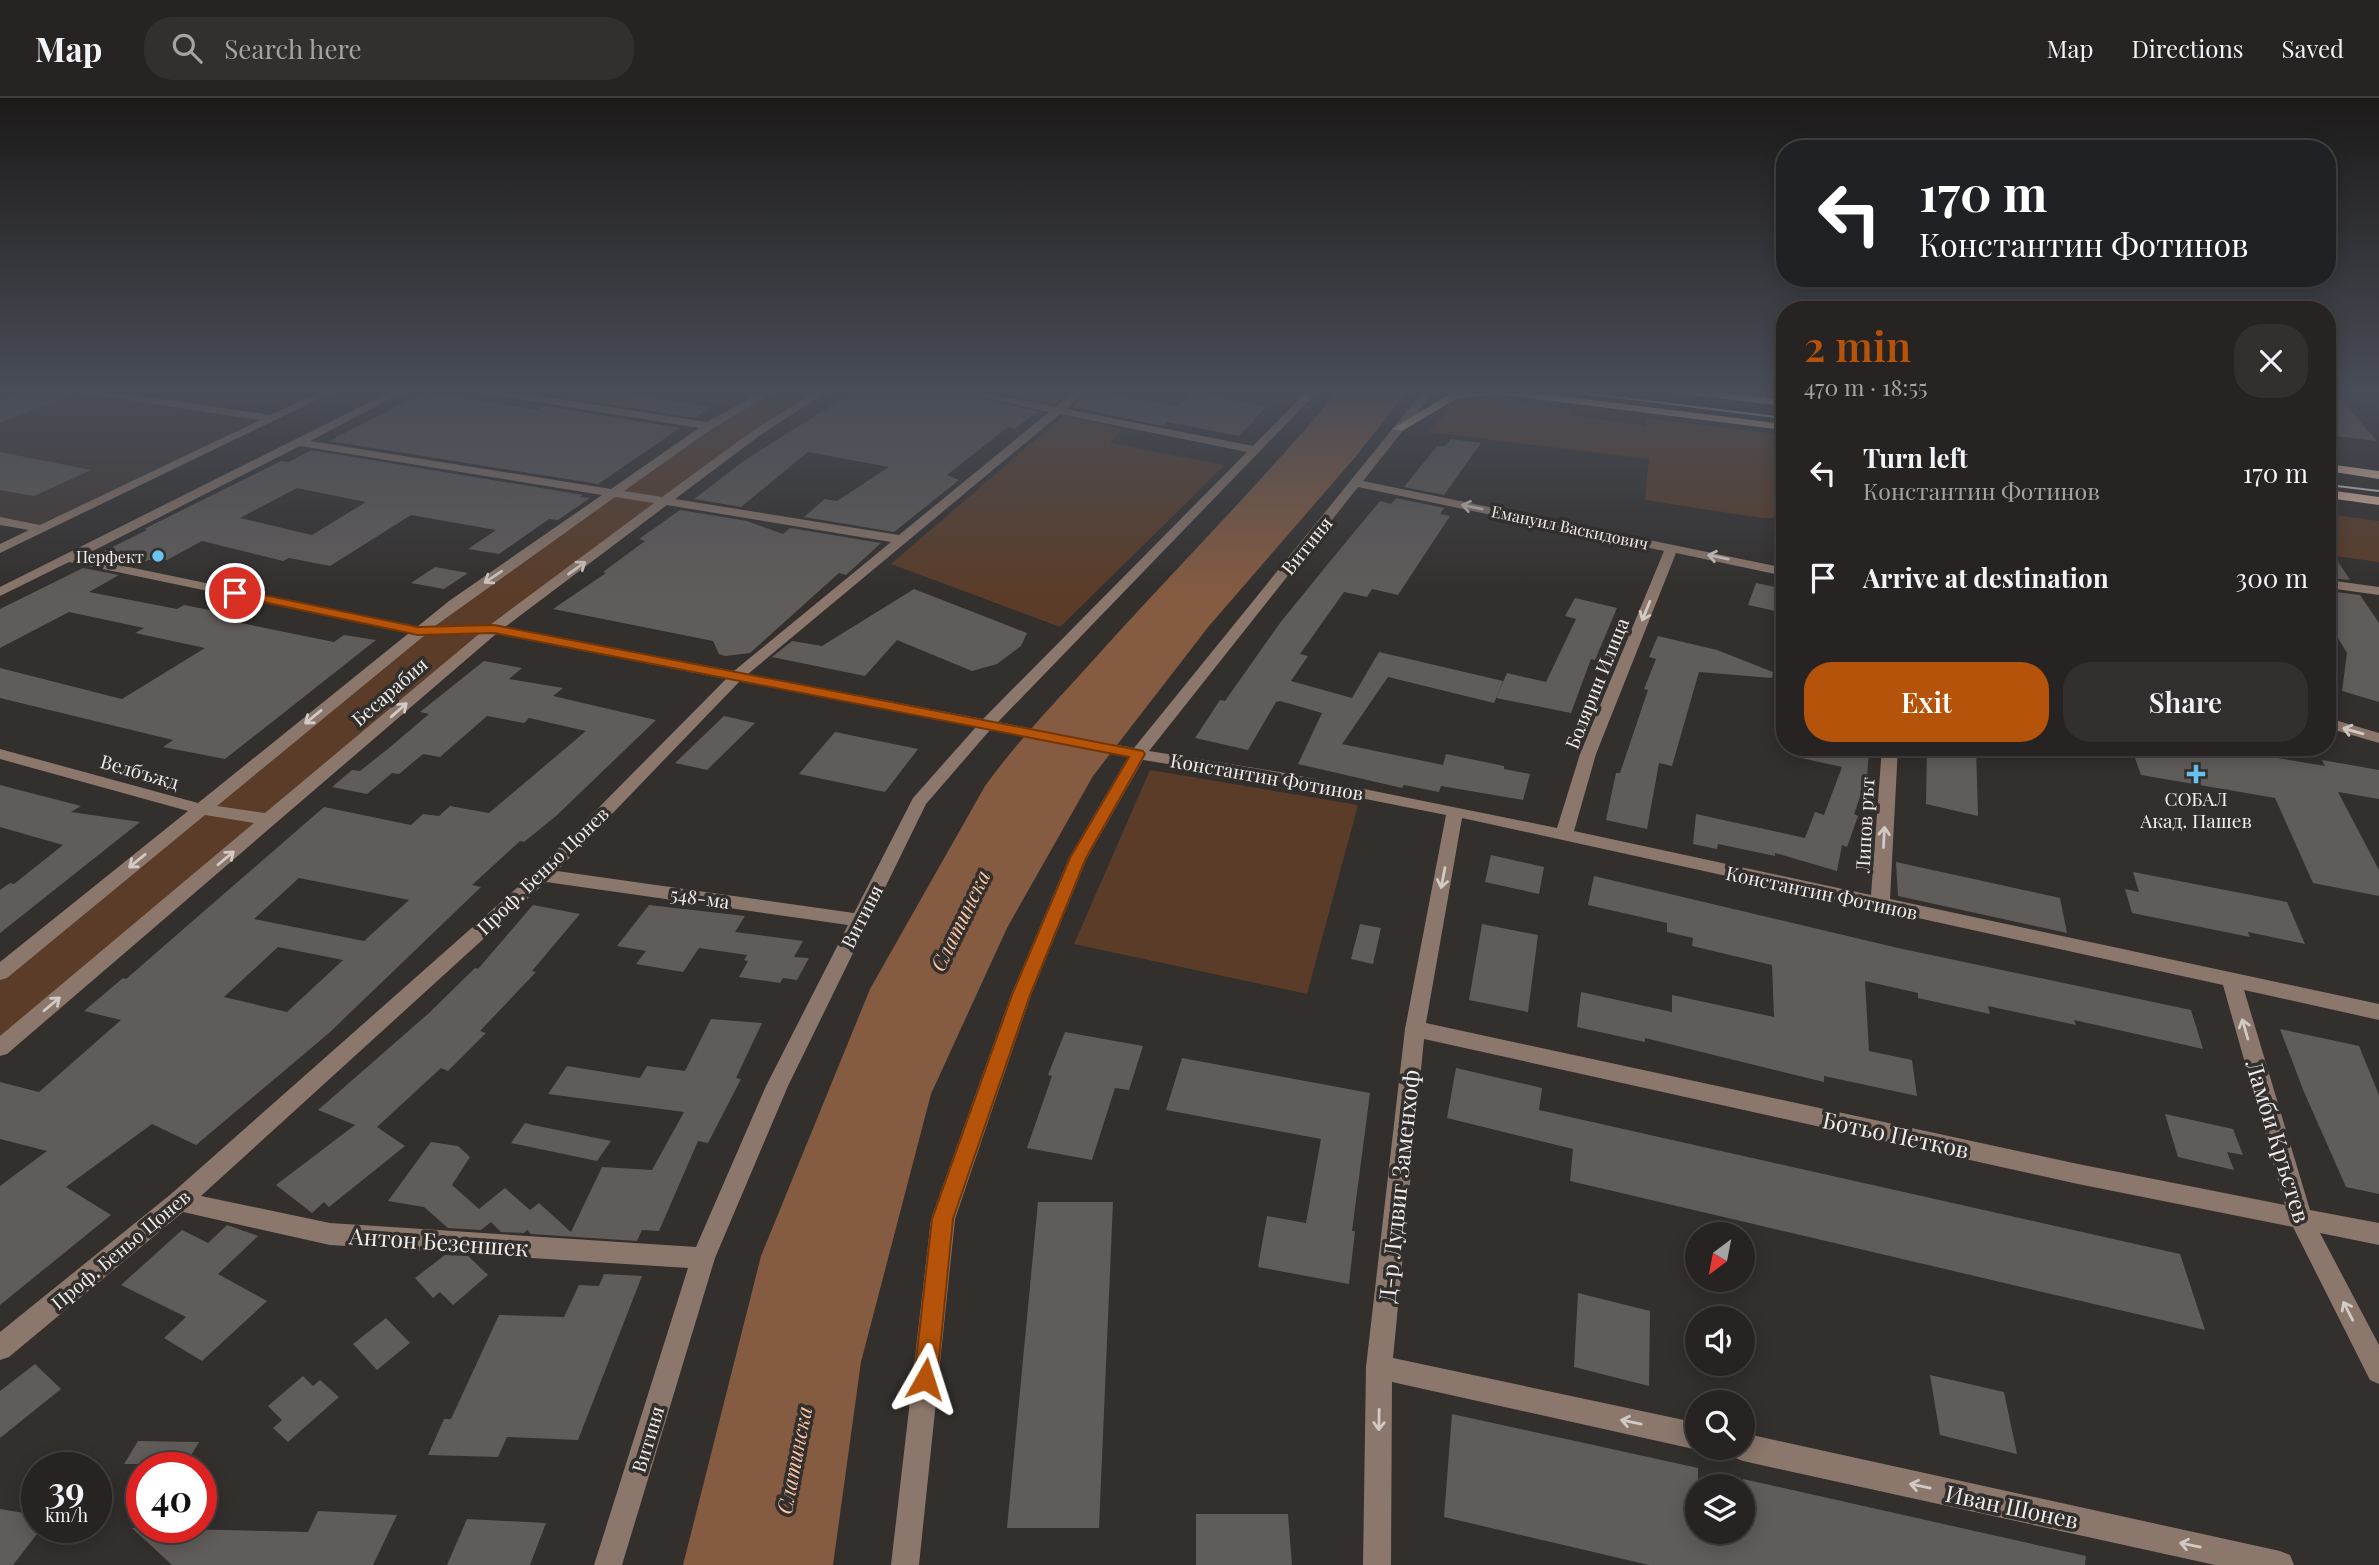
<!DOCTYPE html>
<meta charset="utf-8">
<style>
body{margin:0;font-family:"Playfair Display",serif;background:#322f2f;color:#f1f3f6;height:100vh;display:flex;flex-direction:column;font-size:26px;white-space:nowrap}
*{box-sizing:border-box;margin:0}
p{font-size:23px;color:#a4a4a5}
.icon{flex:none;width:38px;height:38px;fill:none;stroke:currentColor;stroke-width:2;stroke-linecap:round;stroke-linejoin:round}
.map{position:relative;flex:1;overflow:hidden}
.panel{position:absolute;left:1776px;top:203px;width:560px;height:455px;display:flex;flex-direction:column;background:#262322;border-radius:28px;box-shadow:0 4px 18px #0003,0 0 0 2px #424040}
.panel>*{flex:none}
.banner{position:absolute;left:1776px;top:42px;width:560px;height:147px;border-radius:28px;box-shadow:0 4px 18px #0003,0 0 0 2px #424040;background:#202124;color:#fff;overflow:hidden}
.needle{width:46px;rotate:212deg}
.controls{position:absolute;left:1685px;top:1124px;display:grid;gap:14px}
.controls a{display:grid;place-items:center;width:70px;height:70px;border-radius:50%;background:#262322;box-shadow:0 4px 18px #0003,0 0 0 2px #424040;font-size:35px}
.speed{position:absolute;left:21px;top:1354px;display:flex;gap:14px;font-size:35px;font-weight:700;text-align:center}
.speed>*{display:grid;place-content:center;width:91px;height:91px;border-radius:50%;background:#262322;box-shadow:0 4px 18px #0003,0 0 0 2px #424040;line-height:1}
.speed small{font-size:18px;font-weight:400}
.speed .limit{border:10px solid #d22;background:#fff;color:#111}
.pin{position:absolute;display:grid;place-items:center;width:60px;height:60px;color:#fff;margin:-30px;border:4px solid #fff;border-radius:50%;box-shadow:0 2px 7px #0007}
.me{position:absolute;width:77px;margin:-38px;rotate:6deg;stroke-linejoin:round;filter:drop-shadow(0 0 5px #0008)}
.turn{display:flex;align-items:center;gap:24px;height:147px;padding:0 28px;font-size:32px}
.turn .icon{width:91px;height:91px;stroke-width:2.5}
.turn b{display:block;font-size:49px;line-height:60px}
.round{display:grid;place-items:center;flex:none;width:74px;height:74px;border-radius:28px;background:#322f2f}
.summary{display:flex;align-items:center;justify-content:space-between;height:119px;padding:0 28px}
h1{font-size:42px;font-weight:600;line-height:52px;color:#b45309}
.cta{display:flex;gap:14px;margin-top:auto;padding:14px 28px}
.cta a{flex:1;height:80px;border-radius:28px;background:#b45309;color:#fff;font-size:28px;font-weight:600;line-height:80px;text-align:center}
.cta a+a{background:#322f2f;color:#f1f3f6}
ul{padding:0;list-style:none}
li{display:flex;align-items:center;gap:21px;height:105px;padding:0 28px}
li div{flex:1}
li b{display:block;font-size:26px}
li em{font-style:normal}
header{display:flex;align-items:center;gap:42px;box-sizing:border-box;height:98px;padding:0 35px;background:#262322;border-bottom:2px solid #424040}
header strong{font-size:33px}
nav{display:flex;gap:38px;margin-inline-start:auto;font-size:24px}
.search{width:490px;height:63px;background:#322f2f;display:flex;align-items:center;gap:18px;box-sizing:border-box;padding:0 24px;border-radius:28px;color:#a4a4a5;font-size:26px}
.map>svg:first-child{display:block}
</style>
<header>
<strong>Map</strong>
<div class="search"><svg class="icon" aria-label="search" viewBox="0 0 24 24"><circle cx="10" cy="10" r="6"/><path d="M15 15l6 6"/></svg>Search here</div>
<nav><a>Map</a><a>Directions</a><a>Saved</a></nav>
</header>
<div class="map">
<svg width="2379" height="1467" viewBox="0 0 2379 1467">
<rect width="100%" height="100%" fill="#322f2d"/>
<!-- built -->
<path fill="#413833" d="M0,292H82L272,321L41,431L0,423Z"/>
<!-- green -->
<g fill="#5b3c28">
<path d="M773,292H825L755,336L493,531L0,950V875L418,533L709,328Z"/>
<path d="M1469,301L1570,310L1569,317L1646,328V320L1785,337V420H1762L1645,402L1649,361L1429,334L1454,306Z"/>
<path d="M1063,318L1122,331L1110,345L1225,367L1060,529L891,466Z"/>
<path d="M2335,417L2379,423V464L2328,457V419L2337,420Z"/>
<path d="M1150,672L1358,707L1307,896L1074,846Z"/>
</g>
<!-- water -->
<path fill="#855b41" d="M1339,292H1408L1357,357L1209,528L1093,678L1007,830L931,996L861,1264L833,1467H683L761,1158L870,891L985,688C1013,649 1046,614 1078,579C1164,482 1256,391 1339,292Z"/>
<!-- building -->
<g fill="#605c5a" fill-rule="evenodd">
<path d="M25,292H75L76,294L0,325V302Z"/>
<path d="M572,292H607L710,309L695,320L561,299Z"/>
<path d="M856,292H949L1038,314L1014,331L1008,329L947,377L959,382L894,434L804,419L825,401L837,403L889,369L808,354L741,409L694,401L745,362Z"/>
<path d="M986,292H1072L1055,306Z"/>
<path d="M1090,292L1176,308L1197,294L1266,309L1239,338L1167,324L1163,328L1072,309Z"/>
<path d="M2328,292H2333L2377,343L2328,337Z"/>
<path d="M425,294L537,312L545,308L680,330L598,386L329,343Z"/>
<path d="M1451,341L1481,345L1444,397L1404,389L1437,348H1446Z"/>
<path d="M311,352L583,397L580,399L590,400L558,422L549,421L499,456L468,451L496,432L411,417L330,468L289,460L283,463L202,443L167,462H148L137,468L101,461L108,457L100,455L147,432L144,431L281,363L289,364ZM297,390L366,404L312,437L240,420Z"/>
<path d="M0,354L91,372L34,398L0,392Z"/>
<path d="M1396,400L1444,410L1440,416L1450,418L1398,497L1372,491L1367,499L1344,494L1300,556L1308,558L1291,583L1352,600L1379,554L1503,583L1494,605L1388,579L1342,646L1443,667L1446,656L1504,668V671L1530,676L1523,702L1441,688L1439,694L1404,687L1402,690L1298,666L1322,615L1280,603L1276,604L1248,652L1195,640L1220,602L1225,603L1280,525L1327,467L1380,403L1391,406Z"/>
<path d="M680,412L747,423L783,436L790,430L881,445L846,477L839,475L750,555L725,558L719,556L713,543L553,511L606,475L603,474L645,443L639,441Z"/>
<path d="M2328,448L2350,482L2328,480Z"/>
<path d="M435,469L468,475L444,491L411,485Z"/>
<path d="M83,470L119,477L89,494L177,511L184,507L240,518L231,523L334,544L344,537L376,542L225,661L163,649L173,642L0,600V570L122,601L205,550L135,535L144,530L69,514L0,550V511Z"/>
<path d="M1756,485L1785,491V515L1748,507Z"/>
<path d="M914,491L1027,535L1021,548L997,566L972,573L897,542L865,578L772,559L792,543L822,548Z"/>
<path d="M2328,493L2360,497L2379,525V604L2342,593L2347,555L2328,524Z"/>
<path d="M1575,500L1617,510L1595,562L1591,561L1571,615L1496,600L1507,575L1546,584L1576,521L1565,518Z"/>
<path d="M1658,538L1717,552L1773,574L1772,580L1699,574L1672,668L1659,665L1647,731L1606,722L1616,675H1620L1648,592L1644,591L1656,561L1649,559Z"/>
<path d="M484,563L522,570L509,581L563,590L553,598L656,622L556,718L524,744L520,743L472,787L481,789L329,935L196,1047L152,1026L66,1089L111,1117L0,1207V1088L47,1053L0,1041V984L39,994L121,922L84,913L123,880L126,881L324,709L411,727L423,716L439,718L450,708L489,715L586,633L529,620L524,625L487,618L440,659L423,656L399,676L392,675L367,696L332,689L352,672L360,673L389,650L429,616L420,614ZM299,780L409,802L364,843L254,821ZM278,849L343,862L287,914L224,899Z"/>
<path d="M724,618L755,625L707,672L675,665Z"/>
<path d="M835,634L918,651L885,694L799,676Z"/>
<path d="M1793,649L1869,652L1867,679L1854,716L1858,718L1847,749L1842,747L1837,773L1775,755V758L1718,746L1717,751L1693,746L1696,716L1805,740L1815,714L1824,717L1842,669L1792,658Z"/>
<path d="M1927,649H1976L1978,718L1926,706Z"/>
<path d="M2131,649H2154L2198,657L2195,649H2251L2254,656L2325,668L2322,662L2379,672V701L2338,694L2379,772V798L2313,785L2275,700L2141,677Z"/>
<path d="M0,687L81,708L71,714L140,724L0,835V792L10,785L14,786L63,747L0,729Z"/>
<path d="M1491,757L1544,769L1539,796L1485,784Z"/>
<path d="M1896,764L2060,800L2067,835L1898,798Z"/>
<path d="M2133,774L2287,804L2305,846L2248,834L2250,839L2132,815L2125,791L2139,794Z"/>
<path d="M1594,778L1898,850L2191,912L2203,951L2074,922L2076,927L1988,908L1990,916L1918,900V895L1865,883L1869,953L1912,962L1917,998L1824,978V984L1645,940V944L1577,929L1581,894L1672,914V897L1774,919L1772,867L1692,848L1693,840L1667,834V825L1588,807Z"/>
<path d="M533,807L580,816L532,873L536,874L480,933L486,935L448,973L441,970L377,1029L405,1048L329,1109L324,1104L312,1115L276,1087L355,1027L318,1012L429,915L475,870L478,871Z"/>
<path d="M649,807L745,818L735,834L803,843L794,859L809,860L797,882L783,880L780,885L739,879L748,863L744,862L747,857L699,850L683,874L636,866L646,853L617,848Z"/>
<path d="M1360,826L1381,830L1373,866L1351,861Z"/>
<path d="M1482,826L1538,837L1528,914L1469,902Z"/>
<path d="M711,921L762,925L736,980L741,981L708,1045L698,1043L659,1133L642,1132L637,1143L531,1136L527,1132L524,1135L501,1134L491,1124L481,1132L448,1130L424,1109L388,1103L431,1044L458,1048L470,1059L452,1087L479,1111L505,1090L530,1112L539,1105L571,1134L602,1069L652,1072L684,1014L548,996L567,968L640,980L647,968L685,973Z"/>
<path d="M2280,931L2359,948L2379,997V1096L2346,1089L2304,994Z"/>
<path d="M1065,934L1143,948L1129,992L1115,990L1092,1062L1027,1050L1052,978L1048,977Z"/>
<path d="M1182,960L1370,995L1352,1133H1355L1349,1186L1258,1169L1267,1118L1306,1125L1321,1041L1166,1012Z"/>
<path d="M1456,970L1542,990L1539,1012L2180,1156L2205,1232L1570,1083L1573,1051L1447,1020Z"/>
<path d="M2165,1016L2233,1031L2243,1057L2227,1054L2234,1072L2178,1059Z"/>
<path d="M525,1025L533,1027L611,1043L597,1063L511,1045Z"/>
<path d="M1038,1104H1113L1099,1430H1007Z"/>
<path d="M227,1127L258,1138L218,1176L267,1203L202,1263L164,1240L186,1219L121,1187L182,1132L208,1145Z"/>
<path d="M445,1157L468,1158L488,1177L453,1207L440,1194L433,1200L415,1180Z"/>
<path d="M604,1176L642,1178L578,1342L507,1339L498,1359L428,1357L444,1321H451L499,1217L564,1219L579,1187L599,1188Z"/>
<path d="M1578,1195L1650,1213L1649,1288L1574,1269Z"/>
<path d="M386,1220L410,1245L377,1272L353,1246Z"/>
<path d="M35,1266L61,1291L0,1340V1293Z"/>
<path d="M1930,1277L2004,1294L2017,1356L1940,1337Z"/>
<path d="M303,1278L313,1288L320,1282L339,1299L288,1344L273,1330L282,1322L268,1308Z"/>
<path d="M1452,1316L1698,1370V1433H1743V1381L2086,1458L2085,1467H1649L1444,1419Z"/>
<path d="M138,1343L199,1344L186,1366H124Z"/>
<path d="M0,1411L37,1417V1436L13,1467H0Z"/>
<path d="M318,1413L397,1417L373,1467H172L132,1430L308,1434Z"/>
<path d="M1196,1416H1288L1292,1467H1196Z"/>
<path d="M467,1421L546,1425L530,1467H447Z"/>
</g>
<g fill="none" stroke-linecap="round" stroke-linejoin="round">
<!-- minor -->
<g fill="#8b776b" fill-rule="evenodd">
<path d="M77,292H103L270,317L324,292H337L0,455V446L29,432L0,427V419L40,427L260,322L82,295Z"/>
<path d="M394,292H407L310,343L611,391L699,330L481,295L476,292H501L707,324L765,292H778L713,330L624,393L662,399L751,334L818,292H830L759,338L675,401L899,437L1049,314L952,292H973L1055,309L1076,292H1087L1066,311L1253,348L1308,292H1319L998,624L1134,650L1424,292H1435L1363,383L1785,470V478L1676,455L1596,656L1574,733L1871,797L1882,649H1898L1890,801L2379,906V922L2244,892L2310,1112L2379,1125V1147L2320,1135L2379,1247V1286L2370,1282L2293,1129L2078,1086L1424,941L1393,1260L1698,1325V1349H1706L1698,1352L1392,1284L1391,1467H1363L1366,1269L1405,931L1446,717L1280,684L1143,662L1087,760L1031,897L955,1121L919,1467H891L931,1121L1011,897L1069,760L1128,659L990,632L926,706L788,988L715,1160L622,1467H594L688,1170L330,1147L183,1114L9,1259L0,1262V1234L171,1096L536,773L726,581L496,536L7,956L0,958V938L254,725L205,717L7,880L0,882V864L188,713L0,661V651L198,705L409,535L69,464L0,498V489ZM1060,316L1247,354L983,621L748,576ZM300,348L602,397L449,503L417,529L81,459ZM1358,389L1664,453L1580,656L1557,730L1280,674L1149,653ZM615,399L654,405L490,527L435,528ZM667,407L891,444L734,573L505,529ZM479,536L265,715L217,708L425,537ZM740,583L976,629L913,700L854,815L557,773ZM1462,720L2223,887L2285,1107L2078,1066L1426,925ZM546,784L848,827L766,988L696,1149L330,1125L201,1098Z"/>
<path d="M2328,482L2379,489V497L2328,490Z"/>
<path d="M2328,620L2379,635V645L2328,630Z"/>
<path d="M1743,1335L2280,1453L2290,1457L2294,1467H2215L1743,1363L1733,1359L1730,1349H1743Z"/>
</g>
<!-- major -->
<g fill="#e7bea5" fill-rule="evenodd">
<path d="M1298,292H1308L1309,303H1301Z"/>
<path d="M1478,292H1513L1785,326V332L1496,296L1456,301L1402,333L1392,331L1449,296Z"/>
<path d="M1671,292H1702L1785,302V308L1676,295Z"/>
<path d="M2328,366L2379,373V381L2328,373Z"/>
<path d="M2328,392L2379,399V407L2328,400Z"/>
</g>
<!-- tram -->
<g stroke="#dddad8" stroke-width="2">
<path d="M1558,292L1785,320"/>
<path d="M2328,387L2379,393"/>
</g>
</g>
<!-- one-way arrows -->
<defs><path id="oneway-shaft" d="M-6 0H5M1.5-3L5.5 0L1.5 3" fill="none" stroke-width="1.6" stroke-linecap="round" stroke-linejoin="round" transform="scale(1.75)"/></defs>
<g stroke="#d2cac5">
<use href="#oneway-shaft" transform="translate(1472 409) rotate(-168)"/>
<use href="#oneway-shaft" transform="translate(1718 459) rotate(-168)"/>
<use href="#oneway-shaft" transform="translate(577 470) rotate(-36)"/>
<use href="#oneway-shaft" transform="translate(493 479) rotate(146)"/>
<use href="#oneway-shaft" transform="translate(1646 513) rotate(112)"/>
<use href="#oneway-shaft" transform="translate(399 612) rotate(-41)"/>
<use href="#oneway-shaft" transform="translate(313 619) rotate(141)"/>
<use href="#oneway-shaft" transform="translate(2353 633) rotate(-164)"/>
<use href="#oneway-shaft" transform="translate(1884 739) rotate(-87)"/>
<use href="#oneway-shaft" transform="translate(226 760) rotate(-40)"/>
<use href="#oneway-shaft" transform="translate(137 763) rotate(141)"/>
<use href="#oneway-shaft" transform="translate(1443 780) rotate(101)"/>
<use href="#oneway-shaft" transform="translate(52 906) rotate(-40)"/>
<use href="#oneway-shaft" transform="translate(2245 931) rotate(-106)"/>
<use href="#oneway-shaft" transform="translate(2348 1213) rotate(-117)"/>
<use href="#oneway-shaft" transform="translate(1379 1322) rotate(91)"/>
<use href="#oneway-shaft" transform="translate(1631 1324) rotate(-168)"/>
<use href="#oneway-shaft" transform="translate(1920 1388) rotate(-168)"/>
<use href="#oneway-shaft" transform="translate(2190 1447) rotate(-168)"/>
</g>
<!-- sky -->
<linearGradient id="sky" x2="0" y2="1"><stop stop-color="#1c1a19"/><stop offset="0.59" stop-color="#494d57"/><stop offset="1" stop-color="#494d57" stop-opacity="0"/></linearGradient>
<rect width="2379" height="497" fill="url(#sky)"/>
<!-- route -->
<path fill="#b45309" stroke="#753606" stroke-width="2" d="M235,491L418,529L494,527L1143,653L1145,656L1086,760L1030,897L953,1121L937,1281L934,1289L925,1292L917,1289L914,1281L932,1121L1012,897L1070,760L1129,659L494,535L418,537L230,497L228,495Z"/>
<!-- markers -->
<g fill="#6ac3f1" stroke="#322f2d" stroke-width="2.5">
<circle cx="158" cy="458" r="7"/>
<path d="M2192.5 665.5h7v7h7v7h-7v7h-7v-7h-7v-7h7z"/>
</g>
<g text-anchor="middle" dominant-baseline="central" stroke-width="7" stroke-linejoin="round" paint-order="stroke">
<!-- far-street labels -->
<g font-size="16" fill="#f0edec" stroke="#322f2d">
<text transform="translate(1570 429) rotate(12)">Емануил Васкидович</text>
</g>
<!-- far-poi labels -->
<g font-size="16" fill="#f0edec" stroke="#322f2d" text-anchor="end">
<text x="144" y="458">Перфект</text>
</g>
<!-- street labels -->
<g font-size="19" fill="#f0edec" stroke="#322f2d">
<text transform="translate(1306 447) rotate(-51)">Витиня</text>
<text transform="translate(1596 585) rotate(-68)">Болярин Илица</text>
<text transform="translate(389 593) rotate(-41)">Бесарабия</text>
<text transform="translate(140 673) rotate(16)">Велбъжд</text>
<text transform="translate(1267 678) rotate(10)">Константин Фотинов</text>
<text transform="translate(1864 727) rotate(-87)">Липов рът</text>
<text transform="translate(542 772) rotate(-44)">Проф. Беньо Цонев</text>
<text transform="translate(1822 794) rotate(12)">Константин Фотинов</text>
<text transform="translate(700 799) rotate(8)">548-ма</text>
<text transform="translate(861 818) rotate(-63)">Витиня</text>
<text transform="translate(120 1151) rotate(-40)">Проф. Беньо Цонев</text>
<text transform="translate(647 1341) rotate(-73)">Витиня</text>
</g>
<!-- poi labels -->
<g font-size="19" fill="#f0edec" stroke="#322f2d">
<text x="2196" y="700">СОБАЛ<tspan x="2196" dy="22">Акад. Пашев</tspan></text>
</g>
<!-- water labels -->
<g font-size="21" font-style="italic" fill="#fec7a5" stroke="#322f2d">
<text transform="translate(959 822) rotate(-64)">Слатинска</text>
<text transform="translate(793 1362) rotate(-79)">Слатинска</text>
</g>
<!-- near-street labels -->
<g font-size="23" fill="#f0edec" stroke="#322f2d">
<text transform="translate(1896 1036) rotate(12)">Ботьо Петков</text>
<text transform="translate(2279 1043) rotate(73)">Ламби Кръстев</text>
<text transform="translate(1398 1088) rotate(-84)">Д-р Лудвиг Заменхоф</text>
<text transform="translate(439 1143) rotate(4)">Антон Безеншек</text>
<text transform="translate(2012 1408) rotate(12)">Иван Шонев</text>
</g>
</g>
</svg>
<div class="controls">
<a><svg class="needle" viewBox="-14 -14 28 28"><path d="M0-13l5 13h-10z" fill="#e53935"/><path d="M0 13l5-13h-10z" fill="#a4a4a5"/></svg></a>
<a><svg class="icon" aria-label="sound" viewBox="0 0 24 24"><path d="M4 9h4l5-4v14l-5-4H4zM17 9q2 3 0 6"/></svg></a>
<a><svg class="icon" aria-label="search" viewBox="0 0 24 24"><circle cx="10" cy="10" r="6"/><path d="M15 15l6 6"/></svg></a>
<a><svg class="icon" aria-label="layers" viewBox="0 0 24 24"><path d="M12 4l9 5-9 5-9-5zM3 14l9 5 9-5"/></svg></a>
</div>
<div class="speed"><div>39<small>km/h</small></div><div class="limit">40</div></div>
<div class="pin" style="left:235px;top:495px;background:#d93025"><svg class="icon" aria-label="arrive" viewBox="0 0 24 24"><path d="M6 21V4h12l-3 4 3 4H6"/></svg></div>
<svg class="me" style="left:925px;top:1281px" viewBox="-20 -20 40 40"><path d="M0-17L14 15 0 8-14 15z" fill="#b45309" stroke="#fff" stroke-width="4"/></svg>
<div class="banner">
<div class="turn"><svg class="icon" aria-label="left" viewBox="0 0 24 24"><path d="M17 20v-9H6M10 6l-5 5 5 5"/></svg><div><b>170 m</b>Константин Фотинов</div></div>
</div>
<section class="panel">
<div class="summary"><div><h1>2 min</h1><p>470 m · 18:55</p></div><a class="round"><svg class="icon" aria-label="close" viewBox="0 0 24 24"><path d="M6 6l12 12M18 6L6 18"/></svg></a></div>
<ul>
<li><svg class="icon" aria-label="left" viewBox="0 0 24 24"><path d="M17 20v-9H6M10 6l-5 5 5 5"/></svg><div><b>Turn left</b><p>Константин Фотинов</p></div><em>170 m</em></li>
<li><svg class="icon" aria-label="arrive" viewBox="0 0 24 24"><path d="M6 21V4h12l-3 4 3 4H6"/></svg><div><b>Arrive at destination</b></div><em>300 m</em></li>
</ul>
<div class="cta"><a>Exit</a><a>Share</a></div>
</section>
</div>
